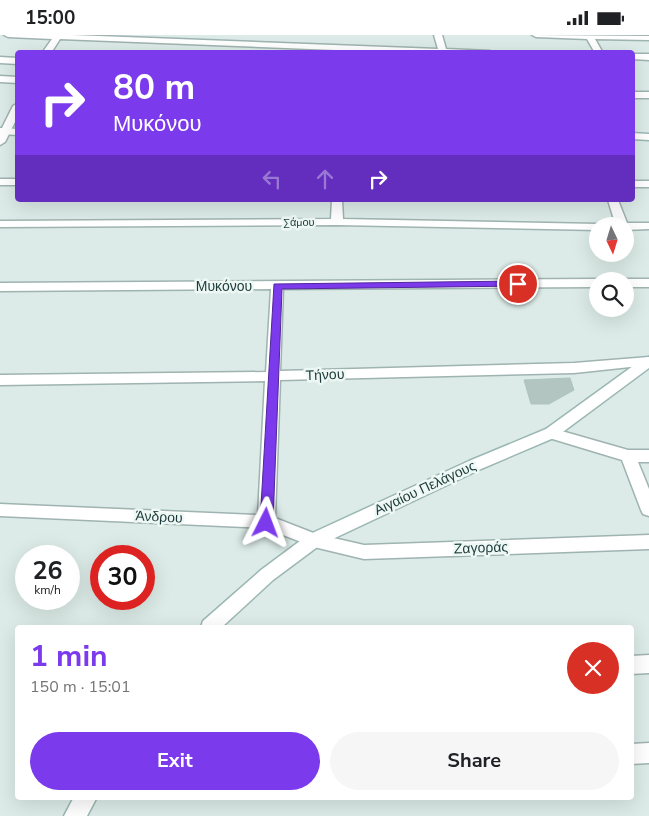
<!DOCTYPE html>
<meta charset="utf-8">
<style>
body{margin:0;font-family:"Nunito Sans",sans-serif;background:#f6f6f6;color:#202124;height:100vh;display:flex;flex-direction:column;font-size:19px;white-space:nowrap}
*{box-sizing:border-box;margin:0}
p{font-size:16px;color:#757577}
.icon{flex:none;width:28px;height:28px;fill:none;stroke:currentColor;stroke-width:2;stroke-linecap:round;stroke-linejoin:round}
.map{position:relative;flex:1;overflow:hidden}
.side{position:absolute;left:15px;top:590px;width:619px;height:175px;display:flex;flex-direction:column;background:#fff;border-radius:5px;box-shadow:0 5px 20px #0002}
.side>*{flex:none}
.guide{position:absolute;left:15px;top:15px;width:620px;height:152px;border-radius:5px;box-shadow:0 5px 20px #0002;background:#7c3aed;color:#fff;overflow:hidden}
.needle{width:32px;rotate:176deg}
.buttons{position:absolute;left:589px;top:182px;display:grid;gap:10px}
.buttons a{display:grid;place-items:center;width:45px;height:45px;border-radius:50%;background:#fff;box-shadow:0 5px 20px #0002;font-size:25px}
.speed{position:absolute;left:15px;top:510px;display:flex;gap:10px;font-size:25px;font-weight:700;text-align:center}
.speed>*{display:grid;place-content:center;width:65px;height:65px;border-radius:50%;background:#fff;box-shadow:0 5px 20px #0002;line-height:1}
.speed small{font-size:12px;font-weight:400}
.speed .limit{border:8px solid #d22;background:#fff;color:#111}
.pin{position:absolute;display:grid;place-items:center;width:42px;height:42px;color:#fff;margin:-21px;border:2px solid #fff;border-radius:50%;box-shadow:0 1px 5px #0007}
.me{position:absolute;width:55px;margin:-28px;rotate:3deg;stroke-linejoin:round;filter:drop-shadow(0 0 4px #0008)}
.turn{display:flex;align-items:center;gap:18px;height:105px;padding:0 15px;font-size:22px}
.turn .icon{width:65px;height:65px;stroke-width:2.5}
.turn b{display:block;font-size:35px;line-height:42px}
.lanes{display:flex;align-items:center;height:48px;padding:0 15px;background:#0003;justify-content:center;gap:25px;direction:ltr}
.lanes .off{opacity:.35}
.round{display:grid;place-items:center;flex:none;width:52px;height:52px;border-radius:26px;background:#f6f6f6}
.overview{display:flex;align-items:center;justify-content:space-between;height:85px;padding:0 15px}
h1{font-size:30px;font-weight:700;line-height:38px;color:#7c3aed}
.cta{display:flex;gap:10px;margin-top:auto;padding:10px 15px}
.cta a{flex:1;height:58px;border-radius:30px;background:#7c3aed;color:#fff;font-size:20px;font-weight:700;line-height:58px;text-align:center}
.cta a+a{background:#f6f6f6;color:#202124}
.status{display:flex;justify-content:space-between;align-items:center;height:35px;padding:0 25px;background:#fff;direction:ltr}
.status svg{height:14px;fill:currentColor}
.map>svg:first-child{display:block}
</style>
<div class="status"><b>15:00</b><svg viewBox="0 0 49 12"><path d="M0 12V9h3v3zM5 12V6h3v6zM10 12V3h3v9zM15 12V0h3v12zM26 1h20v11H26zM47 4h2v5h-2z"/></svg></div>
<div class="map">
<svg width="649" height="781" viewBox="0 0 649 781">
<rect width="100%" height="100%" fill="#dcebe7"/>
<!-- building -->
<path fill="#b2c5c1" stroke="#aec5c0" d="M570,343L574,355L549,369H531L524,345Z"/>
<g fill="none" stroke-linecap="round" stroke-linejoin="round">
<!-- street casing -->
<g stroke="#9fb3b0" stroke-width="3">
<g id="street">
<path d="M4,0H72L438,14L434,0H442L446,14L490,16L494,18H410L60,4L51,18H42L52,4L8,2Z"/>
<path d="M532,0L649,1V5L595,4L603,18H595L587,4L536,2Z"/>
<path d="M632,19H649V25L632,24Z"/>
<path d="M0,22L18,23V29L0,28Z"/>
<path d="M0,41L18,42V48L0,47Z"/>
<rect x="632" y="57" width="17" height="6"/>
<path d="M18,68V81L5,107L0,110V97L13,71Z"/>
<rect x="0" y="144" width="18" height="6"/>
<rect x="632" y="146" width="17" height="6"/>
<path d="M332,165H342L343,184L598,189L603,191H598V195L337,190L0,192V186L331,184Z"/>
<path d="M608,165H618L627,188H649V194L625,195V191H616Z"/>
<path d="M598,244L603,246H598V252L283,254L280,336L574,328L649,322V330L574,338L280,345L275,483L316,499L364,510L649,500V514L364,524L314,512L265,493L0,481V469L258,480L265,346L0,350V340L266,337L271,254L0,256V248Z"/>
<path d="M625,244H649V252H625V246H620Z"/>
<path d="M551,393L628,415H649V427H638L649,454V481L643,479L641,475L622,425L546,402L543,398L546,394Z"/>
<path d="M649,620V638L631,639V621Z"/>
<path d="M649,708V728L631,729V709Z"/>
</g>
</g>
<!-- secondary casing -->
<g stroke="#9bb7b3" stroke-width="3">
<g id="secondary">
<path d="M0,93L18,94V100L0,99Z"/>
<path d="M632,98L649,99V105L632,104Z"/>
<path d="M649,322V333L556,402L481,434L320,510L273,545L222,592H201L203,586L261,535L308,500L469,426L546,394L644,323Z"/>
<path d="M74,762H97L87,781H64Z"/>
</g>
</g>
<!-- street -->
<use href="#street" fill="#fff" fill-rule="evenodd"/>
<!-- secondary -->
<use href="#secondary" fill="#fff" fill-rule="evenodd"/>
</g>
<!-- route -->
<path fill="#7c3aed" stroke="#51269a" d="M518,246L521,247V251L282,254L273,488L271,491H262L260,488L274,249Z"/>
<g text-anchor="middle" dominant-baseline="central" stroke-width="5" stroke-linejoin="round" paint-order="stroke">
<!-- far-street labels -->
<g font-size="11" fill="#1d3b3a" stroke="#edf7f4">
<text x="299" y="187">Σάμου</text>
</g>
<!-- street labels -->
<g font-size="14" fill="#1d3b3a" stroke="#edf7f4">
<text x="224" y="251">Μυκόνου</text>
<text transform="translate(325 340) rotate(-2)">Τήνου</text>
<text transform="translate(425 453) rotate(-25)">Αιγαίου Πελάγους</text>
<text transform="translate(159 482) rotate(3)">Άνδρου</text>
<text transform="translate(481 513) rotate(-2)">Ζαγοράς</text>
</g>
</g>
</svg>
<div class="buttons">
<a><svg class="needle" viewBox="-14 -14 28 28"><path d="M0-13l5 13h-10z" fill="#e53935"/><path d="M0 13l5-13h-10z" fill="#757577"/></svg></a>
<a><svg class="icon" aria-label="search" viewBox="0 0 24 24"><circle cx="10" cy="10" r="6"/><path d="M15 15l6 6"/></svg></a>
</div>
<div class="speed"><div>26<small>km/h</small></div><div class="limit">30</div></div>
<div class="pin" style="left:518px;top:249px;background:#d93025"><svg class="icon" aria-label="arrive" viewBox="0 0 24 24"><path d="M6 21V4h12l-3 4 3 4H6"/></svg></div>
<svg class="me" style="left:266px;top:488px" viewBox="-20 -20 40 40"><path d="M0-17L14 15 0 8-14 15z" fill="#7c3aed" stroke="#fff" stroke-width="4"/></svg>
<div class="guide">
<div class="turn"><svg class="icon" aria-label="right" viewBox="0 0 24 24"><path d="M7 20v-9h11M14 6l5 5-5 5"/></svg><div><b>80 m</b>Μυκόνου</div></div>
<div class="lanes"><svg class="icon off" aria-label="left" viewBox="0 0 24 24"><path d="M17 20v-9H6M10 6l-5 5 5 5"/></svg><svg class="icon off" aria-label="ahead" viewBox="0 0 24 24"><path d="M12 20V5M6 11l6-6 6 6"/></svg><svg class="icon" aria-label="right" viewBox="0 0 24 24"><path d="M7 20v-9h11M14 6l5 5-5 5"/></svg></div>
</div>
<section class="side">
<div class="overview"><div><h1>1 min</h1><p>150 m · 15:01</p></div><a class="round" style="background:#d93025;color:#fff"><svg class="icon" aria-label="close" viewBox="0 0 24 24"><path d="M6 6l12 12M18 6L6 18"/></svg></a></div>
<div class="cta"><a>Exit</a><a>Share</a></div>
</section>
</div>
